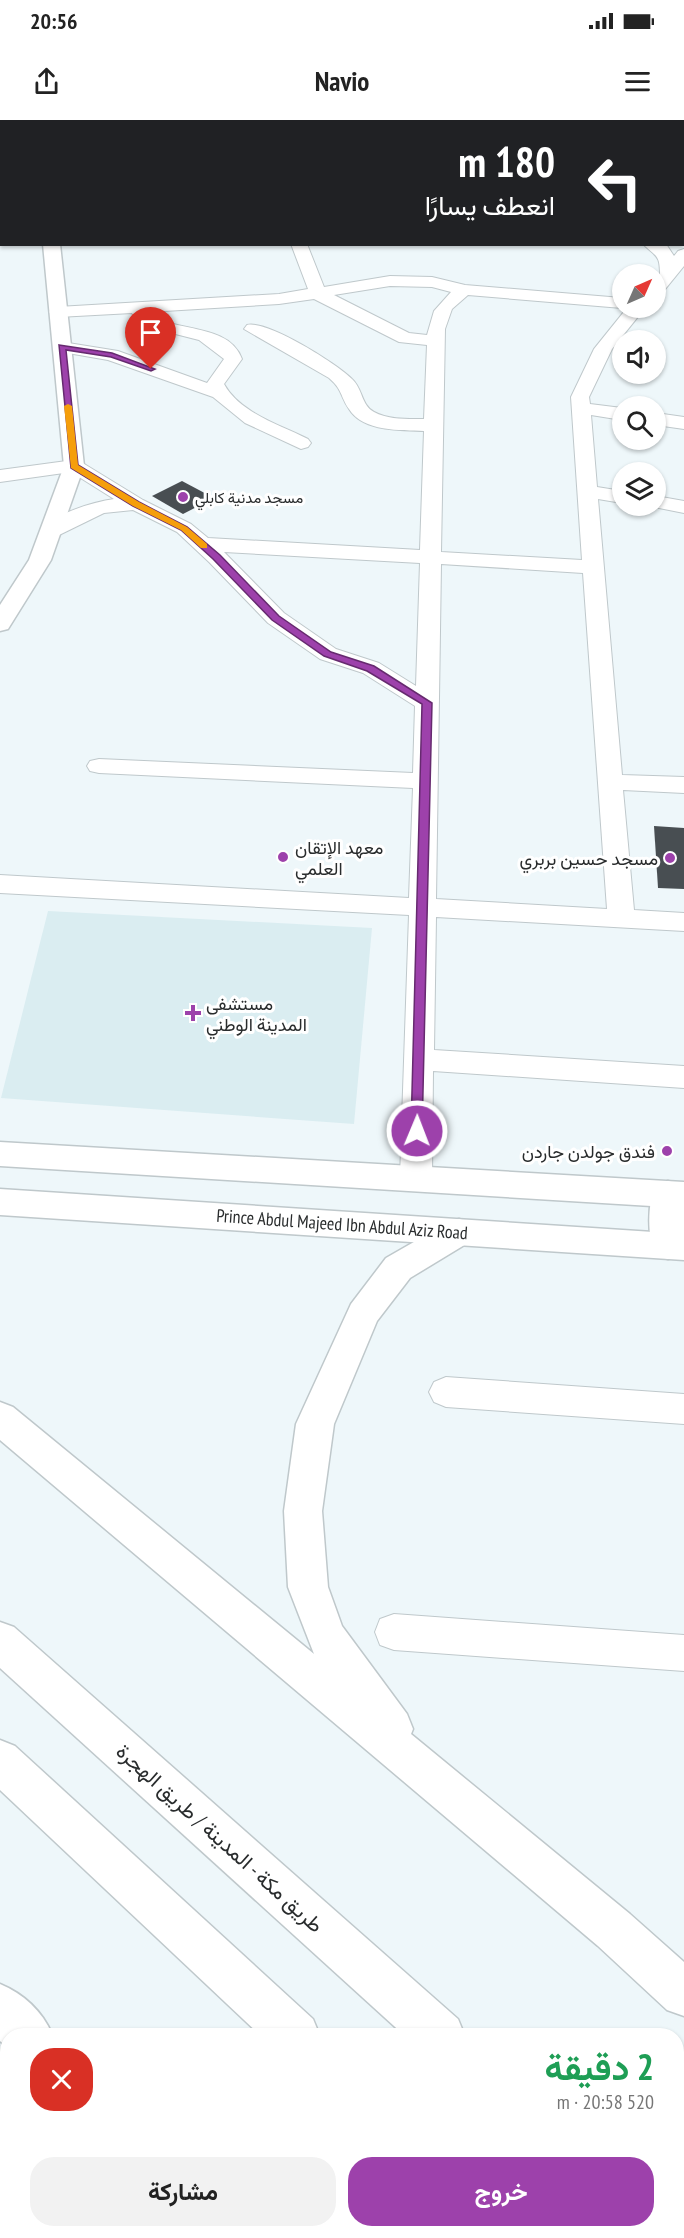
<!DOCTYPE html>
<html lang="ar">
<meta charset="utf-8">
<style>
body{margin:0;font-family:"PT Sans Narrow",Vazirmatn,sans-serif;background:#f2f2f2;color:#222;direction:rtl;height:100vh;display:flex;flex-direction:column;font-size:22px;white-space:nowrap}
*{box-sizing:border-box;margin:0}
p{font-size:20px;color:#767676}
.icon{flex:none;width:33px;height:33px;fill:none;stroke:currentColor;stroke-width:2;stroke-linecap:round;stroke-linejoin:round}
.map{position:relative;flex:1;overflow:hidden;direction:ltr}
.drawer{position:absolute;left:0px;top:1908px;width:684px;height:210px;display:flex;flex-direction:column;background:#fff;border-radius:24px 24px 0 0;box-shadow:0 2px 4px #0004;direction:rtl}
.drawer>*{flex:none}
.hud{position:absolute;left:0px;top:0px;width:684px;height:126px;box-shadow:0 2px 4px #0004;direction:rtl;background:#202124;color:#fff;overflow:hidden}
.needle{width:39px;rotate:45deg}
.tools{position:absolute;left:612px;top:144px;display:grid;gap:12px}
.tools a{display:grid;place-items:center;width:54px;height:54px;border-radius:50%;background:#fff;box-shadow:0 2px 4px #0004;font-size:30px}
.pin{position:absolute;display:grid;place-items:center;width:51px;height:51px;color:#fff;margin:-62px -26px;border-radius:50% 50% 50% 0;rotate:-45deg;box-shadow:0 0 6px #0007}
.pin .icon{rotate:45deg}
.me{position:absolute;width:66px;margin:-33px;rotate:1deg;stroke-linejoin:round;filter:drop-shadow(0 0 4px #0008)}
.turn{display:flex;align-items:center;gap:21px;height:126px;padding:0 30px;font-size:27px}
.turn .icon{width:78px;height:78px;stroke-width:2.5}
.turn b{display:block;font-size:42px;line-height:51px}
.round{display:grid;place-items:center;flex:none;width:63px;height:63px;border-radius:24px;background:#f2f2f2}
.overview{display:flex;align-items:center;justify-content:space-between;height:102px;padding:0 30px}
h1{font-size:36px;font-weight:700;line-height:45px;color:#1e9e55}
.cta{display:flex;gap:12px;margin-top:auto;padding:12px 30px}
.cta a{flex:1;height:69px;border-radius:24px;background:#9d41ab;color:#fff;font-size:24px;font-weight:700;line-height:69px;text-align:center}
.cta a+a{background:#f2f2f2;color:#222}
.status{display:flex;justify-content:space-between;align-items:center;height:42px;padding:0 30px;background:#fff;direction:ltr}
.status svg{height:16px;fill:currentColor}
header{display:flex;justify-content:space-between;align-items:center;height:78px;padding:0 30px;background:#fff;font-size:27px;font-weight:700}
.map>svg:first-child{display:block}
</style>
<div class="status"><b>20:56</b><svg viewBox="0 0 49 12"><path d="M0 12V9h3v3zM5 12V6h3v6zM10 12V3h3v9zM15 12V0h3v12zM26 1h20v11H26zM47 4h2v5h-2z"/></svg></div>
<header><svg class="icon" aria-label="menu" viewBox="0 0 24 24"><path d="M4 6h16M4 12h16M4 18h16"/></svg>Navio<svg class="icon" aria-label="share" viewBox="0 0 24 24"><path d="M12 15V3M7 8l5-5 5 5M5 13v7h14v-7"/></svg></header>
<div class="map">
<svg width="684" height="2118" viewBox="0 0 684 2118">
<rect width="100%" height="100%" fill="#eef7fa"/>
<!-- built -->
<path fill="#daedf1" d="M48,791L372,808L354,1004L1,978Z"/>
<!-- building -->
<g fill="#484e52">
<path d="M182,361L214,378L183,394L152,376Z"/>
<path d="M654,706L684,708V769L658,768Z"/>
</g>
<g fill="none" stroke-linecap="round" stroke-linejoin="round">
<!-- street casing -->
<g stroke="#bfc8cb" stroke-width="2">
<g id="street">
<path d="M107,0H122L106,2Z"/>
<rect x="259" y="0" width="14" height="2"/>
<path d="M291,124H307L324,167L390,156L432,157L465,165L622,178V188H625H622L468,175L452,189L445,209L441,432L582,440L571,277L594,229L627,188H645L612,229L589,277L590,284L622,288V300L591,295L597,367L622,371V383L598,379L622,655L684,657V673L623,670L634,790L684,793V811L436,797L434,930L684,946V968L433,951L432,1058L427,1066L416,1070L405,1066L400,1058L409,795L0,773V755L409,778L413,668L99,653L90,651L87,646L90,641L99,639L413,653L415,586L363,553L320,539L268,503L209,442L177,412L133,390L104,393L57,416H43L40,412C52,394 93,382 114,379L71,352L0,362V350L74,340L81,342L143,380L191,404L208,418L420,430L424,311C401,310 363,312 349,289C340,276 343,270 329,258L244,209L247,205C267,200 336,243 352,259C363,269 361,285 374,292C389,300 408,299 424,299L427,225L399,222L314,179L279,184L148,192C167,213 229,201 242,239L224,264C240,293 280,305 308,319L311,323L308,327L301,329L245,303L213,277L108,240L62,232L53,227L62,222L118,231L207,263L224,239L199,220L144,206L136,201L132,193L58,197L49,192L58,187L279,174L308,169ZM390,166L432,167L451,172L434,191L427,215L409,213L334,175ZM224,432L420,443L416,566L379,543L336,529L284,493ZM441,444L583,453L607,789L436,779Z"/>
<path d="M643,124H666L674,136L678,131L684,129V146L662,173L656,174V160L660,156C660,134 657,138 643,124Z"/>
<path d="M656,293L684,297V309L656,305Z"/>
<path d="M656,376L684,381V393L649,386H656Z"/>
<path d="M446,1257L684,1274V1304L446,1287L434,1282L429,1272L434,1262Z"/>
<path d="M394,1494L684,1515V1551L394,1530L380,1525L375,1512L380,1499Z"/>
</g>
</g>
<!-- secondary casing -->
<g stroke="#bfc8cb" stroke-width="3">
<g id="secondary">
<path d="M6,0H20L21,2H6Z"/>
<path d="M43,124H60L84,346L51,440L8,509L0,511V485L29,440L64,346Z"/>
<path d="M668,1061L680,1065L684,1073V1128L680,1135L668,1139L656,1135C647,1119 647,1082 656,1065Z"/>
<path d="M459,1099L471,1103L476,1112L471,1121L410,1158L377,1201L334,1304L322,1391L328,1467L342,1506L407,1594L413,1609L411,1614L630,1794L684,1842V1896L667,1890L598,1826L0,1320V1282L13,1287L314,1534L288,1467L284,1391L296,1304L351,1184L386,1138L447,1103Z"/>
<path d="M0,1864C24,1874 43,1892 53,1916H8V1928L0,1921Z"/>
<path d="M8,2040V2099L0,2102V2043Z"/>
<path d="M211,2110H266L270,2118H214Z"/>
</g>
</g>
<!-- primary casing -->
<g stroke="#bfc8cb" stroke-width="3">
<g id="primary">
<path d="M0,1022L684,1062V1088L0,1046Z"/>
<path d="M0,1069L684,1114V1140L0,1095Z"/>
</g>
</g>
<!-- highway casing -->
<g stroke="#bfc8cb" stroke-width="3">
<g id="highway">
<path d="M0,1502L14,1507L458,1899L465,1916H405L0,1548Z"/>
<path d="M0,1620L15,1626L313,1899L320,1916H261L0,1670Z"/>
<path d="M676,2092L684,2099V2118H637L634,2110H676Z"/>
<path d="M476,2110H531L535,2118H479Z"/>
</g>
</g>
<!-- street -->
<use href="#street" fill="#fff" fill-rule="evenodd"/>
<!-- secondary -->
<use href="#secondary" fill="#fff" fill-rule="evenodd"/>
<!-- primary -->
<use href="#primary" fill="#fff" fill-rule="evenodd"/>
<!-- highway -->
<use href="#highway" fill="#fff" fill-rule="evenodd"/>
</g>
<!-- route -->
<path fill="#9d41ab" stroke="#662a6f" stroke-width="1.5" d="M59,225L112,233L155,249L151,251L111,237L66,230L78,345L139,382L187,407L220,435L279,496L331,532L374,546L432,583L422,1014L417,1016L411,1011L422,584L367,551L324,536L272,500L213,439L181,410L133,386L71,348Z"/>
<!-- slow -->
<path fill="#f59e0b" d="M68,284L72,286L78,345L139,382L187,407L207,424V428H201L181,410L133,386L71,348L64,286Z"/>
<!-- markers -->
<g fill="#9d41ab" stroke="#fff" stroke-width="2">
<circle cx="183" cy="377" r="6"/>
<circle cx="283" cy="737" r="6"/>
<circle cx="670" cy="738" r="6"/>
<path d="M190 884h6v6h6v6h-6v6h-6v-6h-6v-6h6z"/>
<circle cx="667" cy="1031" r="6"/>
</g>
<g text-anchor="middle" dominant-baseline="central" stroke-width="6" stroke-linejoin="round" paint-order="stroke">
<!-- far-poi labels -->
<g font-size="15" fill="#292c2d" stroke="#fff" text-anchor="start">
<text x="195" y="377">مسجد مدنية كابلي</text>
</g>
<!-- poi labels -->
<g font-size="18" fill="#292c2d" stroke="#fff" text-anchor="start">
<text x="295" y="727">معهد الإتقان<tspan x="295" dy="21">العلمي</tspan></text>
<text x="658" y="738" text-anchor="end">مسجد حسين بربري</text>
<text x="206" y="883">مستشفى<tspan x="206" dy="21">المدينة الوطني</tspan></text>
<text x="655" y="1031" text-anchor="end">فندق جولدن جاردن</text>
</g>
<!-- street labels -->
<g font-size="18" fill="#292c2d" stroke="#fff">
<text transform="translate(342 1104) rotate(4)">Prince Abdul Majeed Ibn Abdul Aziz Road</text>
</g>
<!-- near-street labels -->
<g font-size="21" fill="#292c2d" stroke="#fff">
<text transform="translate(220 1718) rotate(42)">طريق مكة - المدينة / طريق الهجرة</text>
</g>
</g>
</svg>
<div class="tools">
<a><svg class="needle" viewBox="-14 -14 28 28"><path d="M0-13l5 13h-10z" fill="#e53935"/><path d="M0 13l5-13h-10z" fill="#767676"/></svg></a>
<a><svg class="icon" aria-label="sound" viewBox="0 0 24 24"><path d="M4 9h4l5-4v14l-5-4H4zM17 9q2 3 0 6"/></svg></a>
<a><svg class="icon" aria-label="search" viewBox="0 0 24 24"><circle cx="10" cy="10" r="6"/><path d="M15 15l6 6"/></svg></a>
<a><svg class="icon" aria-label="layers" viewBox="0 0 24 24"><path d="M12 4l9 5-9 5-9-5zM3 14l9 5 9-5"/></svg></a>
</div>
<div class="pin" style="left:151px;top:249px;background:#d93025"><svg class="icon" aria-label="arrive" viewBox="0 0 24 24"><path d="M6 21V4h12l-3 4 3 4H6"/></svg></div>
<svg class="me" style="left:417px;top:1011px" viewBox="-20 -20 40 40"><circle r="17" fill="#9d41ab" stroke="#fff" stroke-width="3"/><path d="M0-11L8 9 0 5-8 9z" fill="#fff"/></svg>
<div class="hud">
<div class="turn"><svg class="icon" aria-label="left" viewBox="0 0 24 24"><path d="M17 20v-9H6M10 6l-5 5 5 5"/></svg><div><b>180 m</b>انعطف يسارًا</div></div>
</div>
<section class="drawer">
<div class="overview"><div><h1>2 دقيقة</h1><p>520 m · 20:58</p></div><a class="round" style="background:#d93025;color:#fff"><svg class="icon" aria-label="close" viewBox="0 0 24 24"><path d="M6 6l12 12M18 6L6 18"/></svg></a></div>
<div class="cta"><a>خروج</a><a>مشاركة</a></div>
</section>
</div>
